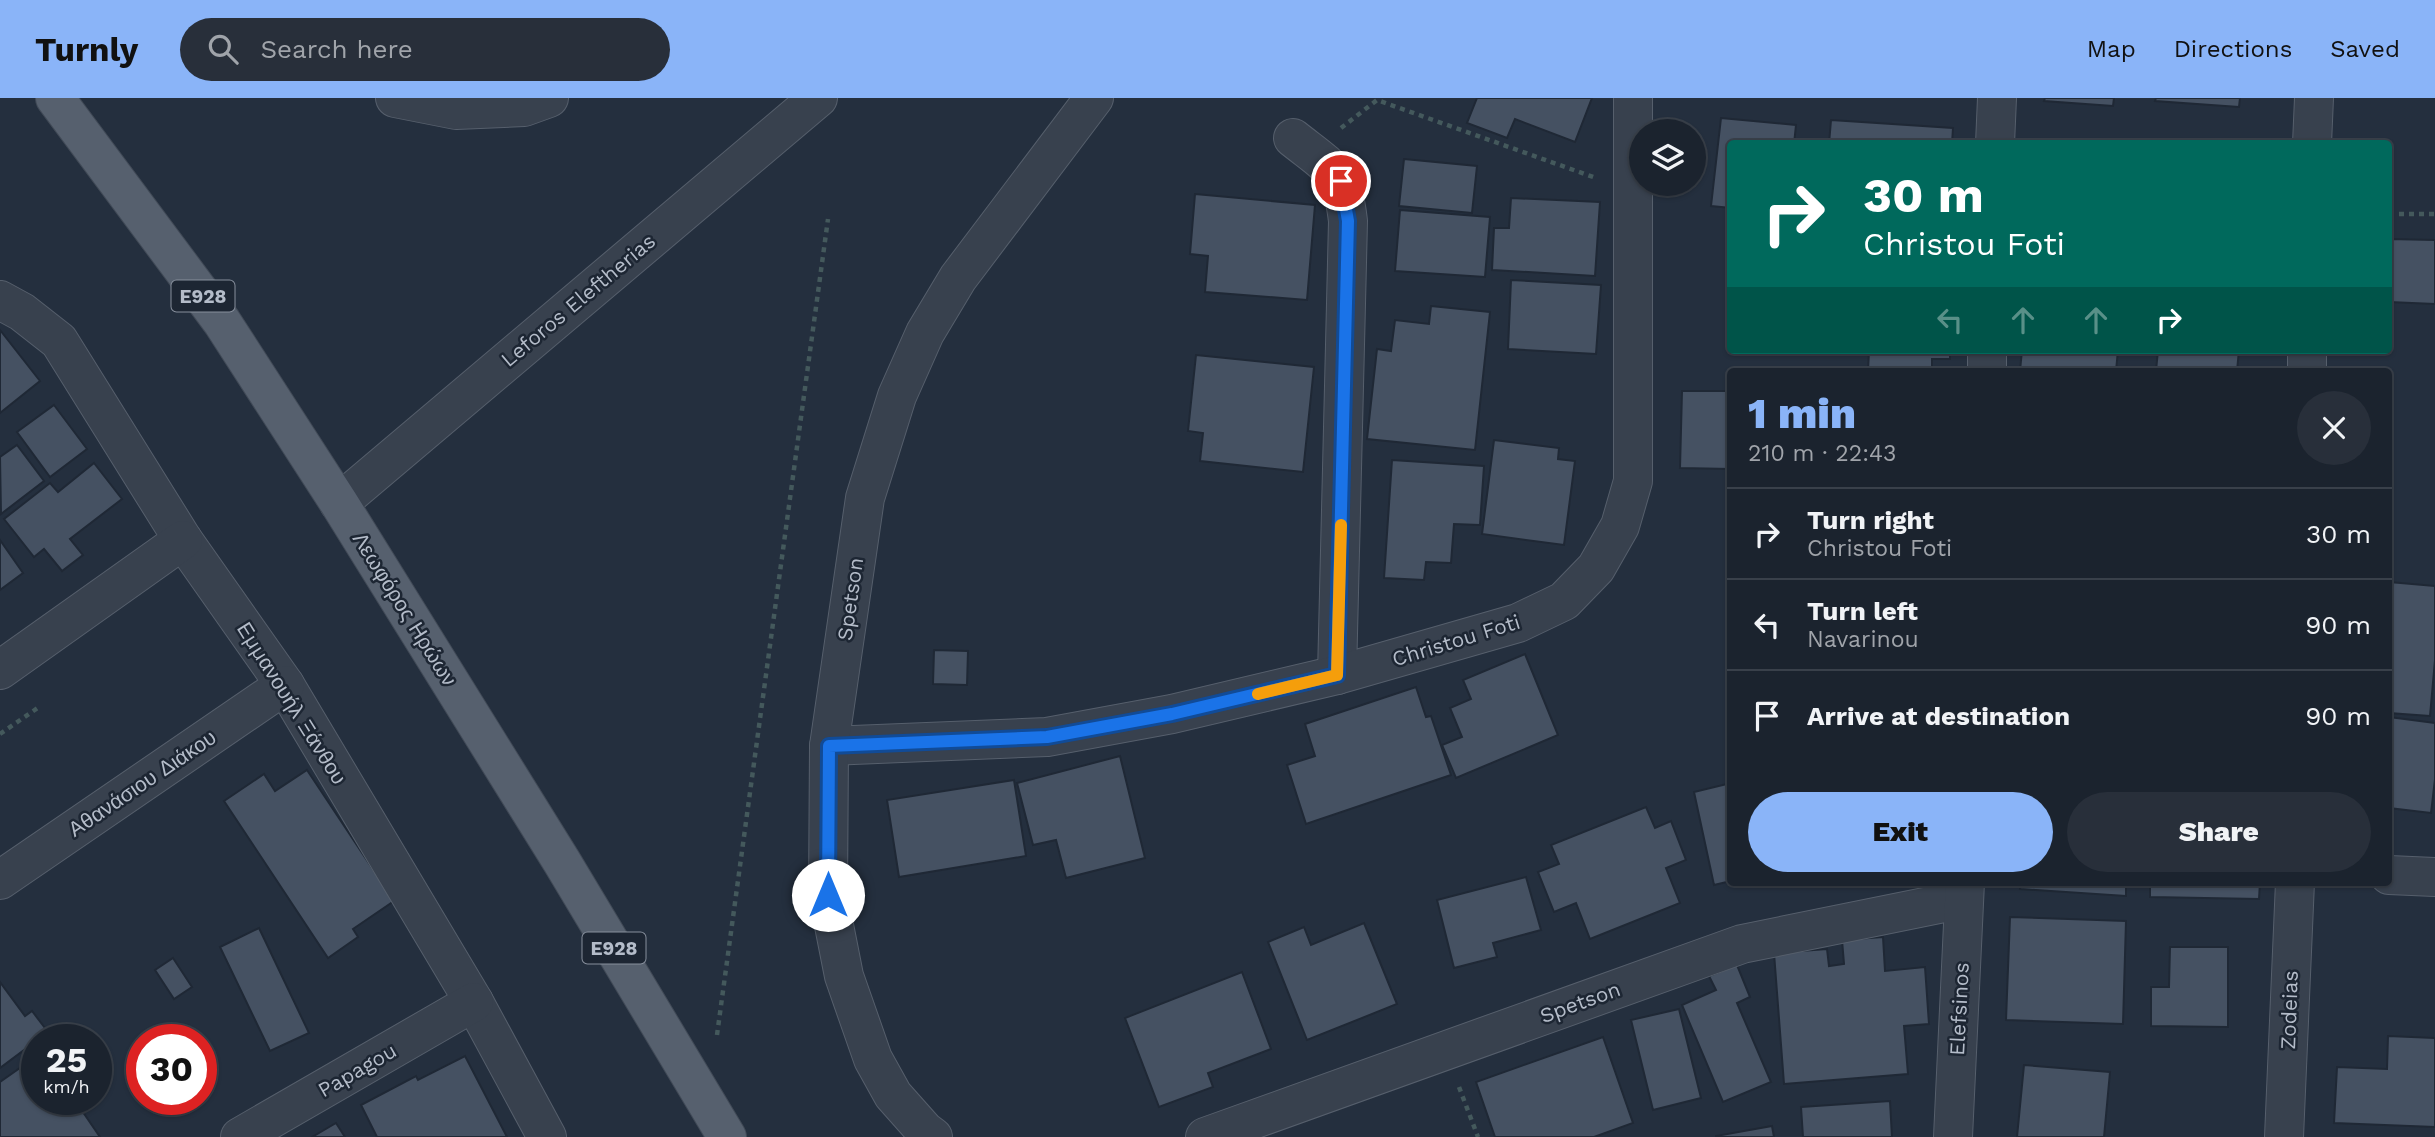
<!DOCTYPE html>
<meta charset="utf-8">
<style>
body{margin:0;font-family:"Work Sans",sans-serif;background:#282f3a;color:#f1f3f6;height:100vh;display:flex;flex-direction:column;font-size:26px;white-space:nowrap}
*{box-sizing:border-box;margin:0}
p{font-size:23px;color:#a0a4aa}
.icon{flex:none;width:38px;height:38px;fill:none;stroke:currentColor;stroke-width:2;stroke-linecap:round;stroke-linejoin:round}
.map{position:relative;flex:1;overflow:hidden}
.side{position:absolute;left:1727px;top:270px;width:665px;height:518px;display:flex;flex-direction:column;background:#1b232e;border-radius:7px;box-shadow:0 2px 5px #0004,0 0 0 2px #39404a}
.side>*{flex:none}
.top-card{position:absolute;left:1727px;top:42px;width:665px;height:214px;border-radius:7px;box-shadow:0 2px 5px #0004,0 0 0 2px #39404a;background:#00695c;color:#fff;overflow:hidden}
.fabs{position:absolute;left:1629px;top:21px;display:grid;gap:14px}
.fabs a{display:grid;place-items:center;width:77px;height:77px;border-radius:50%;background:#1b232e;box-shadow:0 2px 5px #0004,0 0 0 2px #39404a;font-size:35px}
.speed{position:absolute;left:21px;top:926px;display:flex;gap:14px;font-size:35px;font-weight:700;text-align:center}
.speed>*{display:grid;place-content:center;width:91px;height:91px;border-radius:50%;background:#1b232e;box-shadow:0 2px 5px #0004,0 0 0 2px #39404a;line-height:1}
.speed small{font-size:18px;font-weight:400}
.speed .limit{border:10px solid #d22;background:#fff;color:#111}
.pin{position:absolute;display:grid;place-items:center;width:60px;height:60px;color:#fff;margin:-30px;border:4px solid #fff;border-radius:50%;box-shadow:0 2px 7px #0007}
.me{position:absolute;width:77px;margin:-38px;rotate:0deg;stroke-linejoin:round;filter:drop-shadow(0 0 5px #0008)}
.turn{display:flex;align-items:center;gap:24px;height:147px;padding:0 21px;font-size:32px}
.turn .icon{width:91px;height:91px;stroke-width:2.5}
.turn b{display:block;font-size:49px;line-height:60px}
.lanes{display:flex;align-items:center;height:66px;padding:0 21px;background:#0003;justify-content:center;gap:35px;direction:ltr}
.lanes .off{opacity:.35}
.round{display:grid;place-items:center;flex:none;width:74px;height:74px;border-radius:37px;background:#282f3a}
.summary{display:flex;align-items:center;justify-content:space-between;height:119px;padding:0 21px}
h1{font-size:42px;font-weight:800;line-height:52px;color:#8ab4f8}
.primary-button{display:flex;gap:14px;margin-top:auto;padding:14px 21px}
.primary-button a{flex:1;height:80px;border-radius:42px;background:#8ab4f8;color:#111;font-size:28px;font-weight:800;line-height:80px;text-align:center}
.primary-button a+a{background:#282f3a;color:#f1f3f6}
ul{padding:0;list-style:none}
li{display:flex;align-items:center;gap:21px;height:91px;padding:0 21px;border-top:2px solid #39404a}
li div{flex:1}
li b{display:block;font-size:26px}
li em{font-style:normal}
header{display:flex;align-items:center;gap:42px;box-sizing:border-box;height:98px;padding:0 35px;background:#8ab4f8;color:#111}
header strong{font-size:33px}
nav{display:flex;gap:38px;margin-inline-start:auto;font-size:24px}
.search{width:490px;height:63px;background:#282f3a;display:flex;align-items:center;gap:18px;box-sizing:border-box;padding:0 24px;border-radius:38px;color:#a0a4aa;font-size:26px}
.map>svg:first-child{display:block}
</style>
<header>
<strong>Turnly</strong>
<div class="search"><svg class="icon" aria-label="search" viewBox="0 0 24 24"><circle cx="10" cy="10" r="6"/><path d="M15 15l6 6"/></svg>Search here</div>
<nav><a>Map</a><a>Directions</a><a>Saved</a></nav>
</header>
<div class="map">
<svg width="2435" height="1039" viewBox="0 0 2435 1039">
<rect width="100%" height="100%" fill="#242f3e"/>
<!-- building -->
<g fill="#455162" stroke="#1f2835" stroke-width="2">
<path d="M1477,0H1592L1575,44L1515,21L1507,40L1467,25Z"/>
<path d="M2045,0H2114L2113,8L2044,3Z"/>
<path d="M2156,0H2240L2239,9L2155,3Z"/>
<path d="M1721,20L1796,27L1794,46H1731V110L1711,108Z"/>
<path d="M1831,22L1953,30L1952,46H1829Z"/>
<path d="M1404,61L1477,68L1472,115L1399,108Z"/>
<path d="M1195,96L1315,107L1307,202L1205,194L1208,158L1190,156Z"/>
<path d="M1511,100L1600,104L1595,178L1492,172L1494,130H1509Z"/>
<path d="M1400,112L1490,119L1485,179L1395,173Z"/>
<path d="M2389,141L2435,142V206L2389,204Z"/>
<path d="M1511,182L1601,187L1596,256L1508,251Z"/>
<path d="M1431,208L1490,214L1475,352L1367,341L1377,251L1391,253L1395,222L1429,226Z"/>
<path d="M0,232L40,283L0,315Z"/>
<path d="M1869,252H1950V261H1932V273H1868Z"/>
<path d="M2022,252H2118L2116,273H2020Z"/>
<path d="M2158,252H2239L2237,273H2156Z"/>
<path d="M1196,257L1314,269L1303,374L1200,363L1203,335L1188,333Z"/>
<path d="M1682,293H1731V371L1680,370Z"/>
<path d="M54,307L87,351L50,379L17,334Z"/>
<path d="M1494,342L1559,350L1558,361L1575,363L1564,447L1482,436Z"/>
<path d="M17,347L44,383L1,416L0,359Z"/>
<path d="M1392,362L1484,368L1480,427L1454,426L1451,465L1426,464L1424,482L1384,480Z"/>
<path d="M94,365L122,401L70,441L83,457L62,473L44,451L34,459L4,421L50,385L58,394Z"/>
<path d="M0,442L23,475L0,492Z"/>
<path d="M2389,484L2435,488V562L2430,618L2389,615Z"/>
<path d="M934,552L968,553L967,587L933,586Z"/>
<path d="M1525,556L1558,637L1456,680L1442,647L1462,639L1450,610L1471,601L1463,582Z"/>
<path d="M1416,589L1426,619L1431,618L1451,677L1306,726L1287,667L1315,658L1305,626Z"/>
<path d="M2389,619L2435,625V681L2431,715L2389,710Z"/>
<path d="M1120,658L1145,760L1066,780L1056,742L1033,747L1017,685Z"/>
<path d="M307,672L394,803L353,831L358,839L328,860L224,703L264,676L275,693Z"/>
<path d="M1014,682L1026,758L899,779L887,702Z"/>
<path d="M1731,685V783L1714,787L1694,694Z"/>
<path d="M1646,709L1655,730L1671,723L1686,762L1666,770L1680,805L1590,841L1576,805L1554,814L1538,774L1559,766L1551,747Z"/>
<path d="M1526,779L1541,832L1493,845L1497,859L1454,870L1437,802Z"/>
<path d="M2021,784H2126V798L2020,791Z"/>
<path d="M2150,784H2260L2259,801L2150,799Z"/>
<path d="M2010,819L2126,823L2123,926L2006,922Z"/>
<path d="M1364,825L1397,906L1307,942L1268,844L1304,829L1311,847Z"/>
<path d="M259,830L309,935L270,953L220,849Z"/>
<path d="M1883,839L1885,873L1925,869L1929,926L1904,928L1908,976L1784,986L1774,855L1827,851L1829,868L1844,866L1842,842Z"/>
<path d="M2170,849H2228V929L2151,928V889H2169Z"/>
<path d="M173,860L192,889L174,901L155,872Z"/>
<path d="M1737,867L1750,899L1737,905L1771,984L1723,1004L1682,907L1716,892L1709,878Z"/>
<path d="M1242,874L1271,951L1208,975L1213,989L1159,1009L1125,920Z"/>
<path d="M0,884L25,918L32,913L48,934L0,970Z"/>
<path d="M1679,911L1701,1000L1653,1012L1631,922Z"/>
<path d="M2388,938L2435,940V1029L2334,1025L2337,969L2387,971Z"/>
<path d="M1603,939L1633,1025L1594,1039H1495L1476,984Z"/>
<path d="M37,958V1001H74L100,1039H0V984Z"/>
<path d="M465,958L507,1039H377L361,1007L416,978L418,982Z"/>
<path d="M2024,967L2110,974L2104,1039H2017Z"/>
<path d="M1890,1003L1892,1039H1803L1801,1009Z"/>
<path d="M336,1025L345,1039H312Z"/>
<path d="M1772,1028L1774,1039H1716V1038Z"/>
</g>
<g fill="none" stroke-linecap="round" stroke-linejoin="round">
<!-- minor casing -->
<g stroke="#565f6c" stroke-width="40">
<g id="minor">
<path d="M395,0L456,12L524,9L549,0"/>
<path d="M1293,40C1332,71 1342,71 1348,123L1337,577"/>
<path d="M1995,46L1997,0"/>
<path d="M2312,46L2314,0"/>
<path d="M0,202L22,214L59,243L183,442L285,587L474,904L547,1039"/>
<path d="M1987,273V252"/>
<path d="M2307,273V252"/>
<path d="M339,405L818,0"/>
<path d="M0,572L183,442"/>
<path d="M829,648L1047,639L1172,616L1337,577L1518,525L1564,503L1596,470L1620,428L1633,383V0"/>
<path d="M2389,777L2435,779"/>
<path d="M0,782L285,587"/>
<path d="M240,1039L474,904"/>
<path d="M933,1039L925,1033L893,997L873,961L844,878L828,797L829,648L865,400L897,298L925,235L958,180L1094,0"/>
<path d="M1205,1039L1742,846L1964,801"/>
<path d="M1953,1039L1965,784"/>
<path d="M2284,1039L2295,784"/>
</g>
</g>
<!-- major casing -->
<g stroke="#414a57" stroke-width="40">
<path id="major" d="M55,0L222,224L339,405L562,764L727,1039"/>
</g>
<!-- path -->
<g stroke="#44595c" stroke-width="4.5" stroke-dasharray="5 5" stroke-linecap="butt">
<path d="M1341,30L1377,2L1596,80"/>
<path d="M2389,116H2435"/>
<path d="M0,636L39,609"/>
<path d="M717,937L828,121"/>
<path d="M1459,989L1478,1039"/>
</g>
<!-- minor -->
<use href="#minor" stroke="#38414e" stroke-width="38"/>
<!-- major -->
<use href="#major" stroke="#56606e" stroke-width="38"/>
</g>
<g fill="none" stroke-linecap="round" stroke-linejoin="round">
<!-- route casing -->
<g stroke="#114b97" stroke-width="18">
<path id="route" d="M828,797L829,648L1047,639L1172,616L1337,577L1348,123L1341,83"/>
</g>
<!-- route -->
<use href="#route" stroke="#1a73e8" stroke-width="12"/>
<!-- slow -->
<path stroke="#f59e0b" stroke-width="12" d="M1258,596L1337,577L1341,427"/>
</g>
<g text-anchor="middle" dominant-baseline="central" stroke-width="5" stroke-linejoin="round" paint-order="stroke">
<!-- shield labels -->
<g fill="#1d2633" stroke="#878f9c" stroke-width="2">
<rect x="171.5" y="182.5" width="63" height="31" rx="5"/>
<rect x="582.5" y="834.5" width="63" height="31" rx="5"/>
</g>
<g font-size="19" font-weight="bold" fill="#b4bcc9">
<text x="203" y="198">E928</text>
<text x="614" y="850">E928</text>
</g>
<!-- street labels -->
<g font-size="21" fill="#b4bcc9" stroke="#1d2633">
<text transform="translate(578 202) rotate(-40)">Leforos Eleftherias</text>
<text transform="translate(850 501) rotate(-82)">Spetson</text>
<text transform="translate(405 511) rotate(58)">Λεωφόρος Ηρώων</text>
<text transform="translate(1456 542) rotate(-17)">Christou Foti</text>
<text transform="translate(292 605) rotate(58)">Εμμανουήλ Ξάνθου</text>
<text transform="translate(142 685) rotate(-34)">Αθανάσιου Διάκου</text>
<text transform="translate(1580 904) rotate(-20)">Spetson</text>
<text transform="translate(1959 911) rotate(-87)">Elefsinos</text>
<text transform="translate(2289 912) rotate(-88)">Zodeias</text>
<text transform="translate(357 972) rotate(-30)">Papagou</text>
</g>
</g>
</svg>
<div class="fabs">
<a><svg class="icon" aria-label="layers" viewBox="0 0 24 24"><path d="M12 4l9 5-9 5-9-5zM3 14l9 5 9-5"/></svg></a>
</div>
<div class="speed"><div>25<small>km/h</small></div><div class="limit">30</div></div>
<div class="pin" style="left:1341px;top:83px;background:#d93025"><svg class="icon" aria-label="arrive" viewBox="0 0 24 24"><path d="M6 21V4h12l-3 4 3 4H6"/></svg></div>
<svg class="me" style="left:828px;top:797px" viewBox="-20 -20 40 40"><circle r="19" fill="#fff"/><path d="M0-13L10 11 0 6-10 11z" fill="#1a73e8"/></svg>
<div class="top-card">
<div class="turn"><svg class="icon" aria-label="right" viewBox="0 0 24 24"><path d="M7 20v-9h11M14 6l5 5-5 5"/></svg><div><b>30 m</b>Christou Foti</div></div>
<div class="lanes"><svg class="icon off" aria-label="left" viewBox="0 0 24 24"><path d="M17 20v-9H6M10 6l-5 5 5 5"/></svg><svg class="icon off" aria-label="ahead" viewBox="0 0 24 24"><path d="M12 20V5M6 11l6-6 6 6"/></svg><svg class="icon off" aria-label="ahead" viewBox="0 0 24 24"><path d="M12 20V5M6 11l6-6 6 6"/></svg><svg class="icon" aria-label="right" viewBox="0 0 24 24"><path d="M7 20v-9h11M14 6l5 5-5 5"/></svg></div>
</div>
<section class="side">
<div class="summary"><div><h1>1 min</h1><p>210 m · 22:43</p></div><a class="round"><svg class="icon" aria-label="close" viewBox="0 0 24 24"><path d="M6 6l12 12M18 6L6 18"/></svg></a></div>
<ul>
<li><svg class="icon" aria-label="right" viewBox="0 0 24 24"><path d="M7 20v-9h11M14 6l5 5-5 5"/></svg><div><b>Turn right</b><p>Christou Foti</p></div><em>30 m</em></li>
<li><svg class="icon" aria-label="left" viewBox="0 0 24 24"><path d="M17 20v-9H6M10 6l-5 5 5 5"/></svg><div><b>Turn left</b><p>Navarinou</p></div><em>90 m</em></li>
<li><svg class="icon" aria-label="arrive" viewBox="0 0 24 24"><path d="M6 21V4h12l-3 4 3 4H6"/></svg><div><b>Arrive at destination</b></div><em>90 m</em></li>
</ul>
<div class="primary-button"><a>Exit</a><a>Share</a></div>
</section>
</div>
